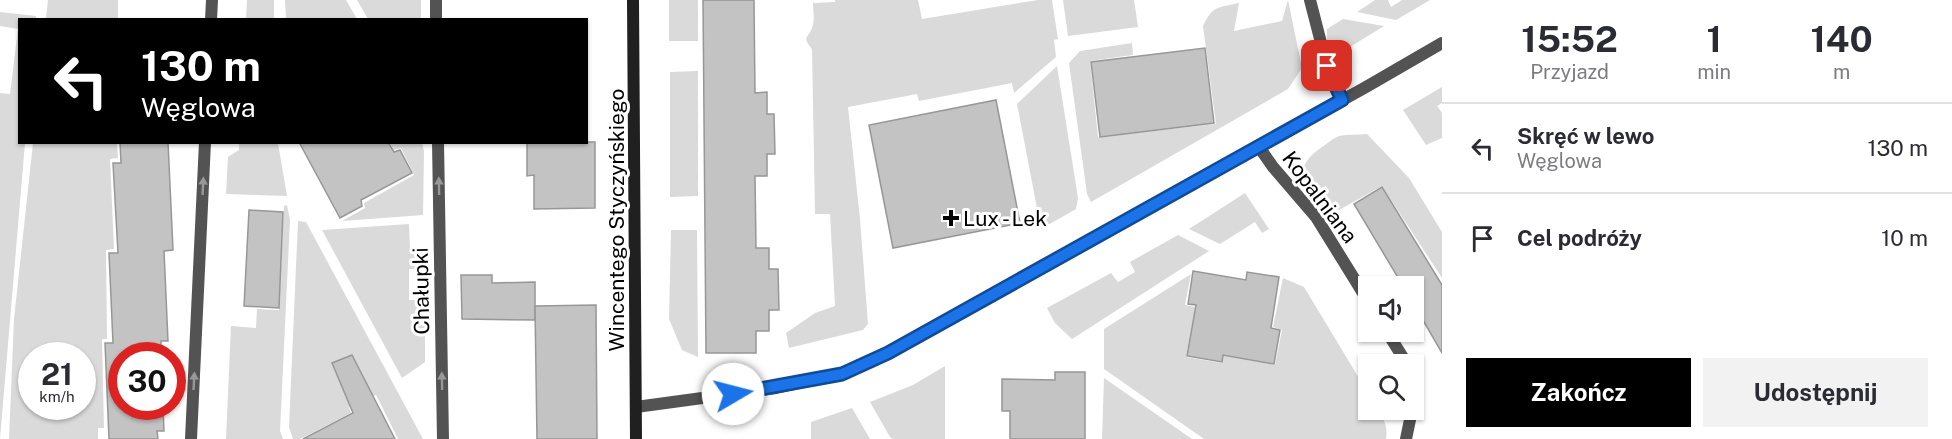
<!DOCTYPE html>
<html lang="pl">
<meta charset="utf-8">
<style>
body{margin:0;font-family:"Public Sans",sans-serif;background:#f2f2f3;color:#2b2b33;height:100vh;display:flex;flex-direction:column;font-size:22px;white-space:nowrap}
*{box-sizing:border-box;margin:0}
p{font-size:20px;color:#7c7c81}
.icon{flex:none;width:33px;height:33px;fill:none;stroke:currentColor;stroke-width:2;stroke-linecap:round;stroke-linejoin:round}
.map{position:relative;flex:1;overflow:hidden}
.drawer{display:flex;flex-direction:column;background:#fff;width:510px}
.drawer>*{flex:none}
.guide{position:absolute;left:18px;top:18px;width:570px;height:126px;border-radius:0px;box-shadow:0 2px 4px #0004;background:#000;color:#fff;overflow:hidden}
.fabs{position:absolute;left:1358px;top:276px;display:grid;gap:12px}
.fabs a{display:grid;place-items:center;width:66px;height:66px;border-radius:0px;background:#fff;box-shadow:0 2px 4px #0004;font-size:30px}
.speed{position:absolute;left:18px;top:342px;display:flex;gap:12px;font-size:30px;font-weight:700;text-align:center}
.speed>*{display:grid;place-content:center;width:78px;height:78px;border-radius:50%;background:#fff;box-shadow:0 2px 4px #0004;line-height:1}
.speed small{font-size:15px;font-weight:400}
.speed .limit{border:9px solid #d22;background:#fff;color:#111}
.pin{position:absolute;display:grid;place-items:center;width:51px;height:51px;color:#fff;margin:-26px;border-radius:12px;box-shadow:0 3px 9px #0006}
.me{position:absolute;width:66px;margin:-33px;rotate:82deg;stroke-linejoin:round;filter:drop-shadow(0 0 4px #0008)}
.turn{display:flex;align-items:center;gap:21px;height:126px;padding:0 24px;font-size:27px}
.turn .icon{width:78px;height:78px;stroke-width:2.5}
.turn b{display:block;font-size:42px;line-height:51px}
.eta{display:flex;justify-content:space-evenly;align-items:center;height:102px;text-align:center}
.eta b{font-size:36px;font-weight:700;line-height:42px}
.button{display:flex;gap:12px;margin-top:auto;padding:12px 24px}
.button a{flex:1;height:69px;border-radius:0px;background:#000;color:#fff;font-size:24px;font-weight:700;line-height:69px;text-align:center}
.button a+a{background:#f2f2f3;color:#2b2b33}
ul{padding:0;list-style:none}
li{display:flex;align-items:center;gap:18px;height:90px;padding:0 24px;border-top:2px solid #e1e1e2}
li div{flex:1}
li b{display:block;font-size:22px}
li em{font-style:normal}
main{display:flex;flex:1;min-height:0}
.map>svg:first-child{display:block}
</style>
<main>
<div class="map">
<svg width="1442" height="439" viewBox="0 0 1442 439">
<rect width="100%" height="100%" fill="#fff"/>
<!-- green -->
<g fill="#dadada" fill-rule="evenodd">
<path d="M48,0H118V19H46Z"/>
<path d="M247,0H274V19H246Z"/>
<path d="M285,0H346L357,19H286Z"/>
<path d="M357,0H421V19H368Z"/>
<rect x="669" y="0" width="29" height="41"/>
<path d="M835,0H918L922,19L1038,0H1052L1058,39L1054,40L1056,57L1014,93L1012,83L919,101L917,94L848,107L860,219L868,324L863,330L789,348L786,333L815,313L835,306L830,214H815L812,49C802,36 807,40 812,28C815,22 813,10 813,3L835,2Z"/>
<path d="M1063,0H1134L1138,27L1068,36Z"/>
<path d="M1288,0L1302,68L1288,89L1091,202L1087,194L1069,63L1080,51L1132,43L1133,55L1090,61L1098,137L1216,124L1203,26C1213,5 1218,8 1239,3L1234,31L1282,21Z"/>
<path d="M1375,0H1388L1391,7L1402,0H1430L1396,20L1357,12Z"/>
<path d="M0,12L36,16V19L20,20V142L25,143L0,439V93L10,94L18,29L0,26Z"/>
<path d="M1343,19L1384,26L1337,55L1327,40V29Z"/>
<path d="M1057,66L1078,198L1076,209L1041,229L1017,104Z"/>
<path d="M698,71V196L670,197V72Z"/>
<path d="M1442,87V103L1437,106L1442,113V138L1426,145L1403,110Z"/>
<path d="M1367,134L1409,178L1442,232V278L1382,186L1339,210L1314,203C1298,179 1297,164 1322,147C1327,144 1333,138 1339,136C1347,134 1359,135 1367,134Z"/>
<path d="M33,143H117L118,158L110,159L114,249L106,250L107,339H102L104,428H98V439H9L14,319ZM32,356H82V406H32Z"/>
<path d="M239,143H278L287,196L226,194L228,157L239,150Z"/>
<path d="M390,143H422L424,151L423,215L342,221L365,208L364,203L414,175L401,148L394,150Z"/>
<path d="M1245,193L1269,229L1262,233L1255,222L1220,244L1189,229Z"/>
<path d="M287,205L290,220L280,431L283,439H226L231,326L256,328L257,309L279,310L284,206Z"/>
<path d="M298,221L306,222L423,439H398L376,395L349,407L351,413L300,439H293L289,427Z"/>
<path d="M409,224L410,247L425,248L424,269H409V300H425V362L402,378L322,230Z"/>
<path d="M671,230H697L698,357L682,350L669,319Z"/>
<path d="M1178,235L1209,251L1072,339L1055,323L1047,308L1111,273L1118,282L1135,272L1130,262Z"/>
<path d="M1191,274L1185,305L1195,307L1186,357L1222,363L1223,355L1275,365L1282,330L1273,327L1283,278L1304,287L1368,393V410H1378C1384,420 1388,426 1386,439H1204L1104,369V329Z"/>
<path d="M945,366V439H893L890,437L870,402L913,385Z"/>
<path d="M1104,378L1192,439H1102Z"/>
<path d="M852,408L870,439H811V422Z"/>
</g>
<!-- building -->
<g fill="#c3c3c3" stroke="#979797" stroke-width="1.5">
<path d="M703,0H754L755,93L767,92V114H774L775,154H767V176H755L756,248H769V269H778L779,310H769V331H756V353H706Z"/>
<path d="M1205,48L1214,123L1100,137L1091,62Z"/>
<path d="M996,100L1020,223L893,248L869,125Z"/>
<path d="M120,142H168L173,250L164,251L168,341H161V356H122V406H163L164,431H157L158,439H109L105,343H113L109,253H118L113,163H121Z"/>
<path d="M299,142H388L394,152L400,150L412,173L361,200L362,206L340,218Z"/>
<path d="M527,142H595V208L534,209V175L527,176Z"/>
<path d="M1382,187L1442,285V353L1413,303V286H1403L1354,204Z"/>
<path d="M249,210L283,212L279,308L244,306Z"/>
<path d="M1193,271L1246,280L1247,272L1279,277L1271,328L1280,330L1274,364L1223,355L1222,362L1187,356L1196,305L1188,304Z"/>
<path d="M461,275H492V283L535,282V320L462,319Z"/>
<path d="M596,305L597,439H537L535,306Z"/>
<path d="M352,355L395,439H303L353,413L332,363Z"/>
<path d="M1055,372H1085V439H1010V411H1002V379L1055,380Z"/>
</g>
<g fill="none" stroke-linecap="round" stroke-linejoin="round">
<!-- street -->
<g stroke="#535353" stroke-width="12">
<path d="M436,0V20"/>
<path d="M1310,0L1327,66L1342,101"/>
<path d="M211,20L212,0"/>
<path d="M438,142L443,439"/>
<path d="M1259,147L1273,167L1316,217L1368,301"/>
<path d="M1387,332L1407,364"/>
<path d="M1413,374L1417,380L1413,402"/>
<path d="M636,407L776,388L842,374L888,353L1366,87L1442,43"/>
<path d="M191,439L205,142"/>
<path d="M1406,439L1412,410"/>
</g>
<!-- secondary -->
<path stroke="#202020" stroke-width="12" d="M633,0L636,439"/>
</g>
<!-- one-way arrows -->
<defs><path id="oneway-solid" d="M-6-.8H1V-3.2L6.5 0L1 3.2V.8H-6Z" transform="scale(1.5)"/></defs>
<g fill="#989898">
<use href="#oneway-solid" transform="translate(203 186) rotate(-87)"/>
<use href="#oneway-solid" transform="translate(439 186) rotate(-91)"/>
<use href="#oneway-solid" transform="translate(194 381) rotate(-87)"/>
<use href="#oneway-solid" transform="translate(442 381) rotate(-91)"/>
</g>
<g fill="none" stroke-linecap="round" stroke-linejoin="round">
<!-- route casing -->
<g stroke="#114b97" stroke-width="15">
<path id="route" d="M733,394L842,374L888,353L1342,100L1327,66"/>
</g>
<!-- route -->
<use href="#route" stroke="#1a73e8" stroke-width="10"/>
</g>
<!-- markers -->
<path fill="#000" stroke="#fff" stroke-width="2" d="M948 209h6v6h6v6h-6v6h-6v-6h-6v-6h6z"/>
<g text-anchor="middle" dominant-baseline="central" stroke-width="6" stroke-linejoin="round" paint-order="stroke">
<!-- street labels -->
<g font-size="21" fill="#000" stroke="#fff">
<text transform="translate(1320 197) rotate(53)">Kopalniana</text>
<text transform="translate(616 220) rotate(-90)">Wincentego Styczyńskiego</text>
<text transform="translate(421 291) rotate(-91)">Chałupki</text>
</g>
<!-- poi labels -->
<g font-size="21" fill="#000" stroke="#fff" text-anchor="start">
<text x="963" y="218">Lux - Lek</text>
</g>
</g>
</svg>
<div class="fabs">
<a><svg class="icon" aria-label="sound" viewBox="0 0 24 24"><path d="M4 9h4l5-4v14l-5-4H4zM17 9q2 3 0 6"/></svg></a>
<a><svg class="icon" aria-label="search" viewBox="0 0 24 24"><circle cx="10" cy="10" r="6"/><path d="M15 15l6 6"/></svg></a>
</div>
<div class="speed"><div>21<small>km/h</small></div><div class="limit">30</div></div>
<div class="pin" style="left:1327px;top:66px;background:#d93025"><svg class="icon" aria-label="arrive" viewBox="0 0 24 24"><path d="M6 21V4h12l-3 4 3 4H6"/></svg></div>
<svg class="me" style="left:733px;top:394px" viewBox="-20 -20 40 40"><circle r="19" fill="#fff"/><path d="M0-13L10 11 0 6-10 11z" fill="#1a73e8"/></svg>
<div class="guide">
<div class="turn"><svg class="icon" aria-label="left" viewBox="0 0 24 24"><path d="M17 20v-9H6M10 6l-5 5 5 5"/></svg><div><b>130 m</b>Węglowa</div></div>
</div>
</div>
<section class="drawer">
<div class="eta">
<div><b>15:52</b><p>Przyjazd</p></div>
<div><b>1</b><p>min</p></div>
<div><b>140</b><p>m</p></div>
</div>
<ul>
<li><svg class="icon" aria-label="left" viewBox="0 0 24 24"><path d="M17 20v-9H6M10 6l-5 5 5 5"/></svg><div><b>Skręć w lewo</b><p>Węglowa</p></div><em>130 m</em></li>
<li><svg class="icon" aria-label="arrive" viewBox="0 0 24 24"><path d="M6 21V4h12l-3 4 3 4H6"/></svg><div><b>Cel podróży</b></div><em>10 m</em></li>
</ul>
<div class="button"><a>Zakończ</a><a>Udostępnij</a></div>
</section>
</main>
